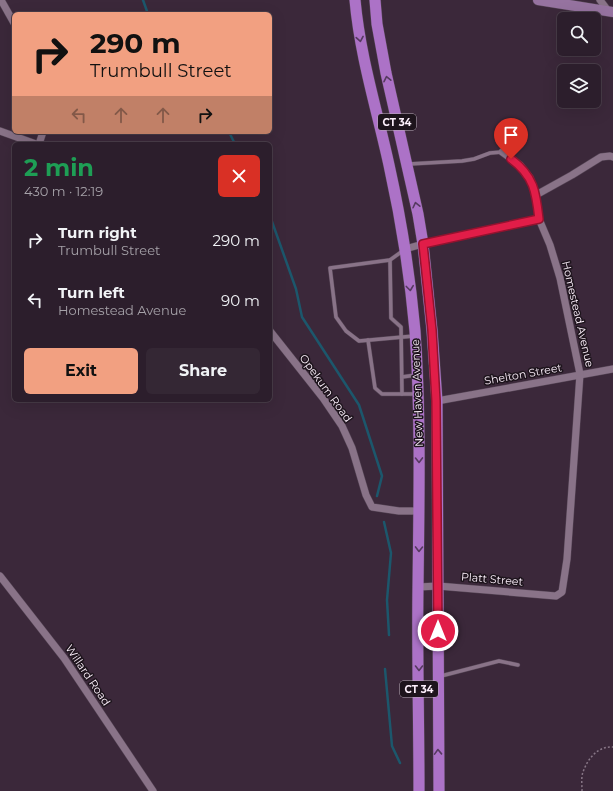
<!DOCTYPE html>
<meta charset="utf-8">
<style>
body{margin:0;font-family:Montserrat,sans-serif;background:#342734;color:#f1f3f6;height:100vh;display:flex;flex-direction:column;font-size:15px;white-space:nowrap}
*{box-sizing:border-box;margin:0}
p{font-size:13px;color:#a6a2a9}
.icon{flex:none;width:22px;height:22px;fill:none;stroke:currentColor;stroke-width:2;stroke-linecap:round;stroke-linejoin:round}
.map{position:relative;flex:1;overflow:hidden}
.panel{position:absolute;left:12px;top:142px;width:260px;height:260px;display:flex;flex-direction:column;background:#2c1e2c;border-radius:6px;box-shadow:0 4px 16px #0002,0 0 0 1px #483c48}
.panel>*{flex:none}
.hud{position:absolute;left:12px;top:12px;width:260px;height:122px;border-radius:6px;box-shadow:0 4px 16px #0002,0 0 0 1px #483c48;background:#f2a081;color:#111;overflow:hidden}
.fabs{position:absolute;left:557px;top:12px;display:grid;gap:8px}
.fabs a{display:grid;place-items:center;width:44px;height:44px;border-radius:6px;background:#2c1e2c;box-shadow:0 4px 16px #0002,0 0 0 1px #483c48;font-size:20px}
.pin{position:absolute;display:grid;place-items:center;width:34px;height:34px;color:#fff;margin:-41px -17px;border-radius:50% 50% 50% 0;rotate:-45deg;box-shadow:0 0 4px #0007}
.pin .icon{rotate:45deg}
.me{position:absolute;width:44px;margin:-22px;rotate:0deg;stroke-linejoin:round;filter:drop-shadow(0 0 3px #0008)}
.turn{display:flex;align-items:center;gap:14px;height:84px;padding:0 12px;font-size:18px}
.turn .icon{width:52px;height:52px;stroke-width:2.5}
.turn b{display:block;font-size:28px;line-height:34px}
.lanes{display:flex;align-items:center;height:38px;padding:0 12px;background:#0003;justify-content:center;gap:20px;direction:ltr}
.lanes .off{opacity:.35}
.round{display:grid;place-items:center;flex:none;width:42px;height:42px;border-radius:6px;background:#342734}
.summary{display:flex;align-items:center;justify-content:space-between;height:68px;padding:0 12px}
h1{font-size:24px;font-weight:700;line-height:30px;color:#1e9e55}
.cta{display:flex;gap:8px;margin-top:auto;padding:8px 12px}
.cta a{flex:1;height:46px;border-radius:6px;background:#f2a081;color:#111;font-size:16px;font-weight:700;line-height:46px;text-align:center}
.cta a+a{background:#342734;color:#f1f3f6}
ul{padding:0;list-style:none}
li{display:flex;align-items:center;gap:12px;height:60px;padding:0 12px}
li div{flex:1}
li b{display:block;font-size:15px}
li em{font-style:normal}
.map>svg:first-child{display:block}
</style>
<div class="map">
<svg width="613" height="791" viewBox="0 0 613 791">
<rect width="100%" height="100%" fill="#3b283a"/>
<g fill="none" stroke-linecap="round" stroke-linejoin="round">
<!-- stream -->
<g stroke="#1c576c" stroke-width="2.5">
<path d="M143,0L148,14"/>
<path d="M229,132L235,144"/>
<path d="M270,216L296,289L302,317L359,405L382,476L377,496"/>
<path d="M384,522L391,553L387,600L389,635"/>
<path d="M385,669L392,746L400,763"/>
</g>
<!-- service casing -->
<g stroke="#564656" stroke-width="4.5">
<g id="service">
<path d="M409,164L462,161L474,159L490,153L502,152"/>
<path d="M404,250L390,260L330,268L336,317L346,331L359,341L414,336"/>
<path d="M368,340L375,388L382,394H402L401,327L391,318L390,260"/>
<path d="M402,377L416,375"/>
<path d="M402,394H417"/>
<path d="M441,676L499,661L518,665"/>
</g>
</g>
<!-- minor casing -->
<g stroke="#564656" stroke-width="8">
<g id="minor">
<path d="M1,0L14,23"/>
<path d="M600,0L609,12"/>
<path d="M0,131L36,144"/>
<path d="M39,144L43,132"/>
<path d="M536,195L572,175L601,157L610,156L613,157"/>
<path d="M405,249L423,244L539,219"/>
<path d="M270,331L323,398L342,426L352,448L366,495L372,507L399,511H420"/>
<path d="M437,401L613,369"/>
<path d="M0,576L64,658L153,791"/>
<path d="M418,587L438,586L556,596L562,592L567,559L580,374L560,278L550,245L539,219L536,195L530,178L520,165L502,152"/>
</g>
</g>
<!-- secondary casing -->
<g stroke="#564656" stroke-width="11">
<path id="secondary" d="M538,0L613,12"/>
</g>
<!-- trunk casing -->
<g stroke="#564656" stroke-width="12">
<g id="trunk">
<path d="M355,0C360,56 377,110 389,165C401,219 410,275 415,331C421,416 419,501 418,587C417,655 419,723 419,791"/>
<path d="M375,0L377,24L386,73L418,214L423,244L432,330L437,401L439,791"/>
</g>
</g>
<!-- path -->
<path stroke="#877686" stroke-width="1.5" stroke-dasharray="2 2" stroke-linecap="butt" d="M582,791C582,785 581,777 583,772C588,758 598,746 613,747"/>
<!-- service -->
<use href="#service" stroke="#897388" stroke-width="3.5"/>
<!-- minor -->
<use href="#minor" stroke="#897388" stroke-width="7"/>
<!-- secondary -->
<use href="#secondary" stroke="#9673a0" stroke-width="10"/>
<!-- trunk -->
<use href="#trunk" stroke="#ac72c7" stroke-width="11"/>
</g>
<!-- one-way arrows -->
<defs><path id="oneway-chevron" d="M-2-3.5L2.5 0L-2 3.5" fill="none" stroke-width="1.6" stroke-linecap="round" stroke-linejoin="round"/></defs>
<g stroke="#563a60">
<use href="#oneway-chevron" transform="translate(360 39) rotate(80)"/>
<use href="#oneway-chevron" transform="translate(387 79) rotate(-102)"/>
<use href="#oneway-chevron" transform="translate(416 205) rotate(-103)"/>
<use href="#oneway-chevron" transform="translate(410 288) rotate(83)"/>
<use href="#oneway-chevron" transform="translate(419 460) rotate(89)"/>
<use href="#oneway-chevron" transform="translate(419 549) rotate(91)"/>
<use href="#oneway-chevron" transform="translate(419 668) rotate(90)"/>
<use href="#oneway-chevron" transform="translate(438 752) rotate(-92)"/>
</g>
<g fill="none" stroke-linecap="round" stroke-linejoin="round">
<!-- route casing -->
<g stroke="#92132f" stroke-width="10">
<path id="route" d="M438,631L436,401L432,330L423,244L539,219C536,192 534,176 511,159"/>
</g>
<!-- route -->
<use href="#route" stroke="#e11d48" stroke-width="7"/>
</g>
<g text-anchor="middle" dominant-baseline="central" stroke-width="3" stroke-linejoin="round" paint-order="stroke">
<!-- shield labels -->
<g fill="#1d141c" stroke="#baaeb9" stroke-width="1">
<rect x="378" y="114" width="38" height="16" rx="3"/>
<rect x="400" y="681" width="38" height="16" rx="3"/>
</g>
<g font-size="10" font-weight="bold" fill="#fdf0fc">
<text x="397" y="122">CT 34</text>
<text x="419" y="689">CT 34</text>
</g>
<!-- street labels -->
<g font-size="11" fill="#fdf0fc" stroke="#1d141c">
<text transform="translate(578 314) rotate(77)">Homestead Avenue</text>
<text transform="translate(523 374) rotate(-10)">Shelton Street</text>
<text transform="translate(326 388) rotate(54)">Opekum Road</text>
<text transform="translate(417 393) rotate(-92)">New Haven Avenue</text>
<text transform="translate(492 579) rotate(5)">Platt Street</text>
<text transform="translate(88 675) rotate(56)">Willard Road</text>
</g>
</g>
</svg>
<div class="fabs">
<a><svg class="icon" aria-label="search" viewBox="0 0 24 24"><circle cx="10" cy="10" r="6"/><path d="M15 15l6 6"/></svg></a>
<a><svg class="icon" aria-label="layers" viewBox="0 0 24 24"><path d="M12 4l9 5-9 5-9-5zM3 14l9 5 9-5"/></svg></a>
</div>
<div class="pin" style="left:511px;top:159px;background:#d93025"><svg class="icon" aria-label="arrive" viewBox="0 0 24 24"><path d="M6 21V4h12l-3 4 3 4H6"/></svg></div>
<svg class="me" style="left:438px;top:631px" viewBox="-20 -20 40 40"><circle r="17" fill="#e11d48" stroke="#fff" stroke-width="3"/><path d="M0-11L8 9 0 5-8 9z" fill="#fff"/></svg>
<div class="hud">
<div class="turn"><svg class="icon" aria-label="right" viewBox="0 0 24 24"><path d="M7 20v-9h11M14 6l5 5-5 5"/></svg><div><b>290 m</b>Trumbull Street</div></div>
<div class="lanes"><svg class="icon off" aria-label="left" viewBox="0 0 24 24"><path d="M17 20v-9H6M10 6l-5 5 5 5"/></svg><svg class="icon off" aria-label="ahead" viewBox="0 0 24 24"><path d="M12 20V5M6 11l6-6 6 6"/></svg><svg class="icon off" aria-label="ahead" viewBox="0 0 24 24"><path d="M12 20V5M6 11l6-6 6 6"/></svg><svg class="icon" aria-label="right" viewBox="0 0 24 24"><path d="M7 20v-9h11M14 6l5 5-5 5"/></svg></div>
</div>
<section class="panel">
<div class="summary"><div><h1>2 min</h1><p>430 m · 12:19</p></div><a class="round" style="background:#d93025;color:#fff"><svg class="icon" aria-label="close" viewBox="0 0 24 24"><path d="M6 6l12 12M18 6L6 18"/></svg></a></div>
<ul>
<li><svg class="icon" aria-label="right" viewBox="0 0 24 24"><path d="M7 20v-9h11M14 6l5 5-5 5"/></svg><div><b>Turn right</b><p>Trumbull Street</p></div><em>290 m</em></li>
<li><svg class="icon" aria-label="left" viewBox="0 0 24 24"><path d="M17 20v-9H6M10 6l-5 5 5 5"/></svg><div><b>Turn left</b><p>Homestead Avenue</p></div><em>90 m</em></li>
</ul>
<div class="cta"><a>Exit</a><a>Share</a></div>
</section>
</div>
